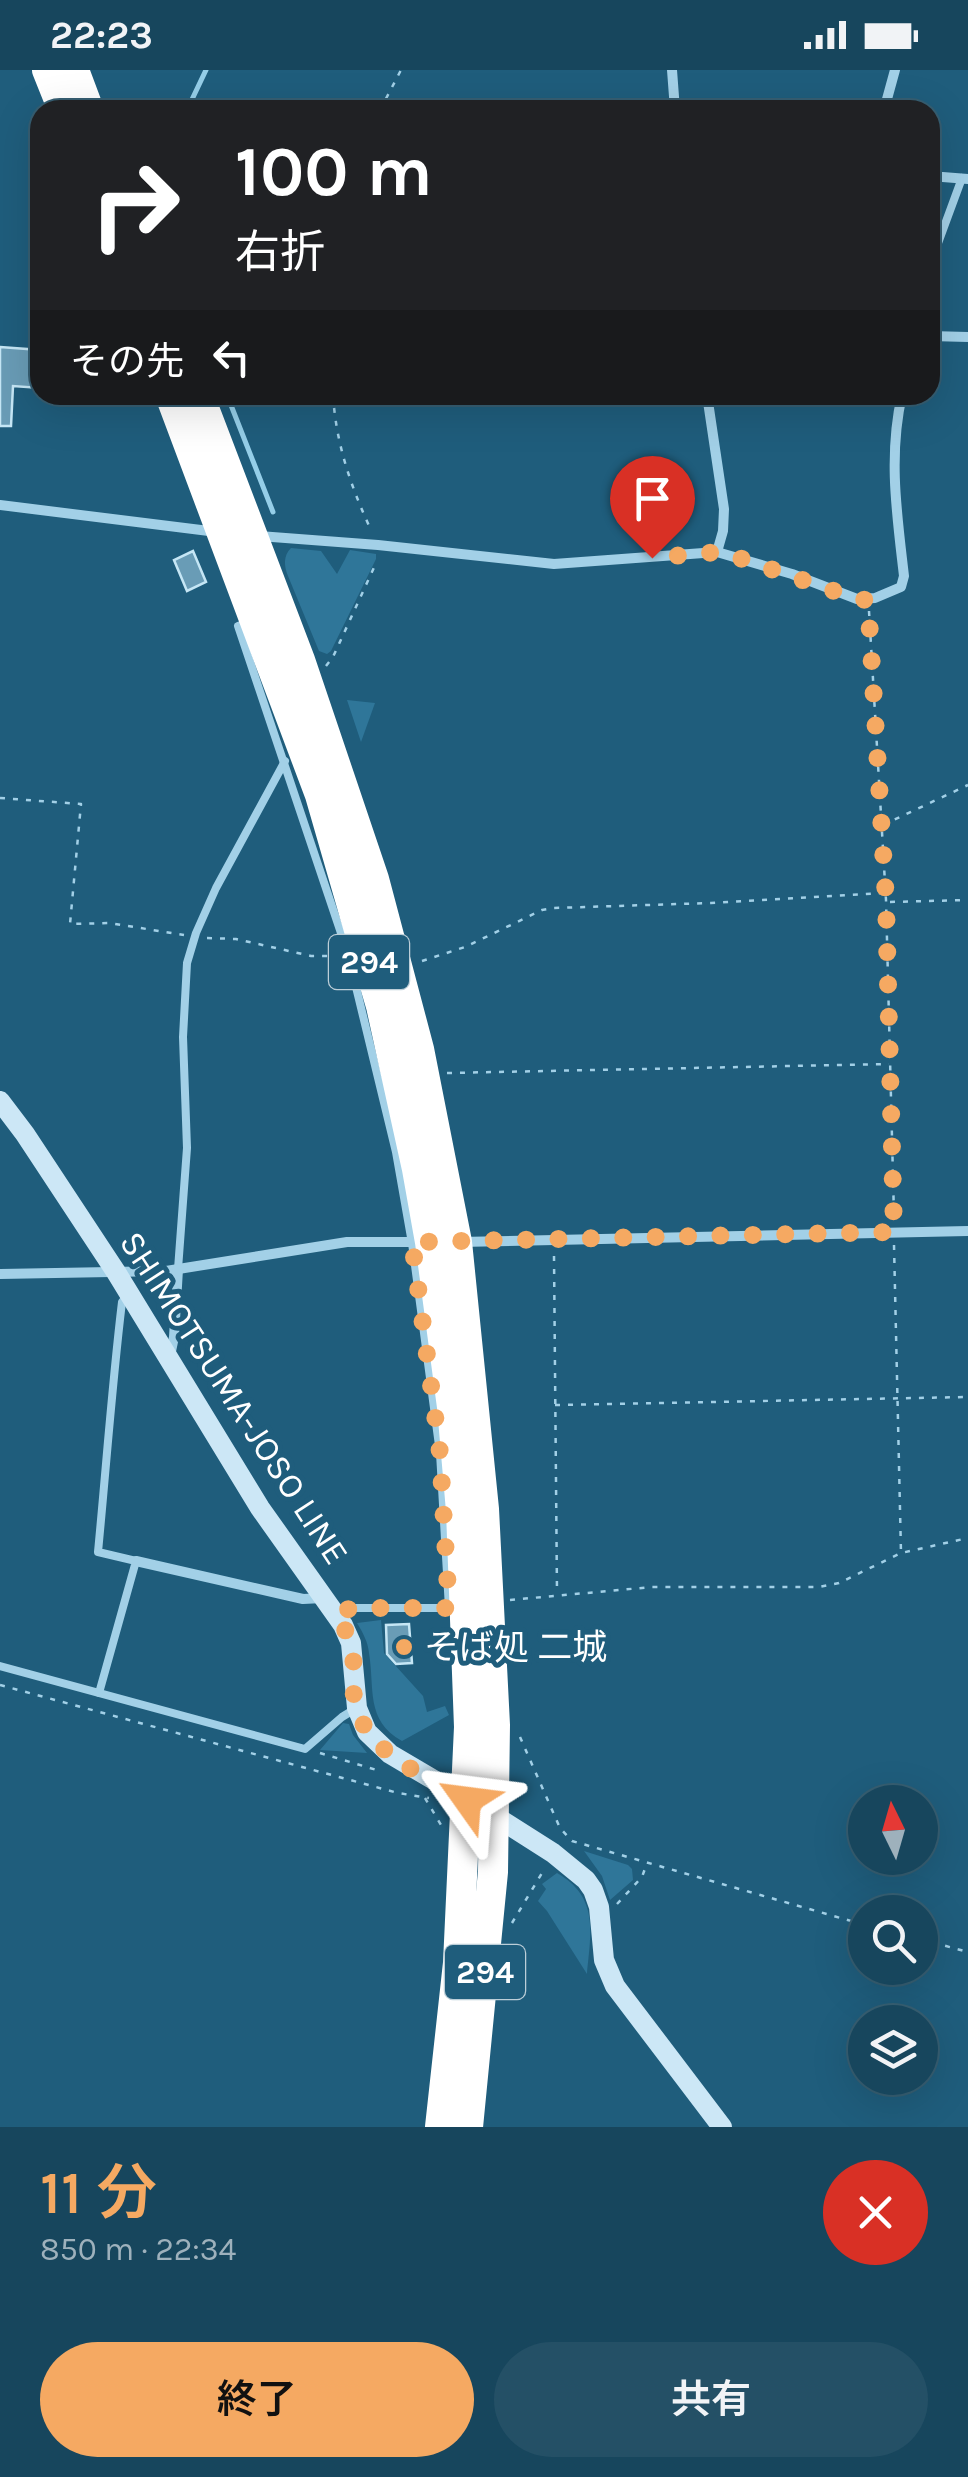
<!DOCTYPE html>
<html lang="ja">
<meta charset="utf-8">
<style>
body{margin:0;font-family:Karla,"Noto Sans JP",sans-serif;background:#245066;color:#f1f3f6;height:100vh;display:flex;flex-direction:column;font-size:38px;white-space:nowrap}
*{box-sizing:border-box;margin:0}
p{font-size:32px;color:#9eb1bc}
.icon{flex:none;width:55px;height:55px;fill:none;stroke:currentColor;stroke-width:2;stroke-linecap:round;stroke-linejoin:round}
.map{position:relative;height:2057px;overflow:hidden}
.drawer{display:flex;flex-direction:column;background:#17465d;flex:1}
.drawer>*{flex:none}
.hud{position:absolute;left:30px;top:30px;width:910px;height:305px;border-radius:30px;box-shadow:0 10px 40px #0002,0 0 0 2px #365e72;background:#202124;color:#fff;overflow:hidden}
.needle{width:65px;rotate:355deg}
.tools{position:absolute;left:848px;top:1715px;display:grid;gap:20px}
.tools a{display:grid;place-items:center;width:90px;height:90px;border-radius:50%;background:#17465d;box-shadow:0 10px 40px #0002,0 0 0 2px #365e72;font-size:50px}
.pin{position:absolute;display:grid;place-items:center;width:85px;height:85px;color:#fff;margin:-102px -42px;border-radius:50% 50% 50% 0;rotate:-45deg;box-shadow:0 0 10px #0007}
.pin .icon{rotate:45deg}
.me{position:absolute;width:110px;margin:-55px;rotate:301deg;stroke-linejoin:round;filter:drop-shadow(0 0 8px #0008)}
.turn{display:flex;align-items:center;gap:35px;height:210px;padding:0 40px;font-size:45px}
.turn .icon{width:130px;height:130px;stroke-width:2.5}
.turn b{display:block;font-size:70px;line-height:85px}
.then{display:flex;align-items:center;height:95px;padding:0 40px;background:#0003;gap:20px;font-size:38px}
.round{display:grid;place-items:center;flex:none;width:105px;height:105px;border-radius:52px;background:#245066}
.headline{display:flex;align-items:center;justify-content:space-between;height:170px;padding:0 40px}
h1{font-size:60px;font-weight:600;line-height:75px;color:#f5a962}
.primary-button{display:flex;gap:20px;margin-top:auto;padding:20px 40px}
.primary-button a{flex:1;height:115px;border-radius:60px;background:#f5a962;color:#111;font-size:40px;font-weight:600;line-height:115px;text-align:center}
.primary-button a+a{background:#245066;color:#f1f3f6}
.status{display:flex;justify-content:space-between;align-items:center;height:70px;padding:0 50px;background:#17465d;direction:ltr}
.status svg{height:28px;fill:currentColor}
.map>svg:first-child{display:block}
</style>
<div class="status"><b>22:23</b><svg viewBox="0 0 49 12"><path d="M0 12V9h3v3zM5 12V6h3v6zM10 12V3h3v9zM15 12V0h3v12zM26 1h20v11H26zM47 4h2v5h-2z"/></svg></div>
<div class="map">
<svg width="968" height="2057" viewBox="0 0 968 2057">
<rect width="100%" height="100%" fill="#1f5d7c"/>
<!-- green -->
<g fill="#2f7699">
<path d="M291,478L321,481L337,504L350,480L376,484V489L331,581L327,584L319,581L288,506C284,496 283,486 291,478Z"/>
<path d="M347,630L375,633L361,672Z"/>
<path d="M381,1550L384,1583L423,1626L427,1642L445,1636L449,1645L402,1671C365,1650 375,1619 369,1583C368,1572 363,1563 357,1553Z"/>
<path d="M343,1653L349,1654L353,1665L367,1683L320,1680Z"/>
<path d="M584,1781L628,1795L632,1799L633,1810L610,1830L602,1806Z"/>
<path d="M557,1803C599,1827 591,1862 587,1904L547,1841L538,1831L546,1819L542,1814Z"/>
</g>
<g fill="none" stroke-linecap="round" stroke-linejoin="round">
<!-- stream -->
<g stroke="#95cee8" stroke-width="5">
<path d="M187,40L206,0"/>
<path d="M227,325L273,442"/>
</g>
</g>
<!-- building -->
<g fill="#699cb6" stroke="#c5e6f5" stroke-width="2.5">
<path d="M0,277L40,280V318L13,316L11,356H0Z"/>
<path d="M193,481L206,512L187,521L174,490Z"/>
<path d="M409,1554L412,1593L396,1594L387,1584L386,1555Z"/>
</g>
<g fill="none" stroke-linecap="round" stroke-linejoin="round">
<!-- path -->
<g stroke="#a2d0e7" stroke-width="2.5" stroke-dasharray="5 8" stroke-linecap="butt">
<path d="M380,40L401,0"/>
<path d="M333,325C336,374 351,417 371,460"/>
<path d="M869,541L886,830L894,1147"/>
<path d="M326,596L333,587L377,491"/>
<path d="M0,728L81,734L70,854L109,853L184,865"/>
<path d="M883,755L968,715"/>
<path d="M890,832L968,830"/>
<path d="M207,868L236,869L311,886H337"/>
<path d="M422,891L465,877L542,840L554,838L711,833L883,823"/>
<path d="M447,1003L889,994"/>
<path d="M894,1175L901,1483"/>
<path d="M554,1186L557,1523"/>
<path d="M555,1335L968,1327"/>
<path d="M510,1530L652,1517H819L839,1513L901,1483L968,1468"/>
<path d="M0,1615L398,1723L429,1728"/>
<path d="M520,1667L560,1758L572,1771L865,1855"/>
<path d="M320,1683L380,1701"/>
<path d="M425,1728L441,1755"/>
<path d="M617,1834L642,1807L647,1793"/>
<path d="M512,1853L542,1803L546,1801"/>
<path d="M920,1869L968,1882"/>
</g>
<!-- lane -->
<g stroke="#a2d0e7" stroke-width="8">
<path d="M930,195L962,108"/>
<path d="M249,552L238,556L348,884L396,1082L412,1173L440,1383L449,1538"/>
<path d="M178,1199L187,1078L183,967L187,893L196,863L216,818L285,691"/>
<path d="M335,1543L352,1538H450"/>
<path d="M0,1596L305,1679L342,1647L355,1639"/>
<path d="M99,1623L136,1491L98,1482C106,1399 112,1315 122,1232L127,1226"/>
</g>
<!-- street -->
<g stroke="#a2d0e7" stroke-width="10">
<path d="M672,0L675,40"/>
<path d="M884,40L895,0"/>
<path d="M930,106L968,109"/>
<path d="M930,266L968,267"/>
<path d="M0,435L217,462"/>
<path d="M259,466L378,475L554,494L717,482L723,461L724,439L707,325"/>
<path d="M717,482L792,504L857,529L875,528L901,517L904,506C897,445 888,386 902,325"/>
<path d="M459,1172L968,1161"/>
<path d="M0,1204L166,1201L347,1172H427"/>
<path d="M170,1286L174,1267L178,1199"/>
<path d="M136,1491L303,1529L323,1528"/>
</g>
<!-- secondary -->
<path stroke="#cce7f6" stroke-width="20" d="M0,1031L25,1064L116,1202L260,1438L343,1555L351,1573L357,1638L367,1662L390,1684L495,1746L553,1783L586,1810L593,1820L599,1837L604,1890L615,1916L722,2057"/>
<!-- highway -->
<g stroke="#fff" stroke-width="30">
<path d="M47,0L63,40"/>
<path d="M74,0L89,40"/>
<path d="M170,325L320,725L381,936L417,1099L430,1172L452,1337L461,1441L469,1657L458,1893L440,2057"/>
<path d="M199,325L300,590L374,809L419,979L457,1172L484,1439L495,1655L493,1802L468,2057"/>
</g>
</g>
<g fill="none" stroke-linecap="round" stroke-linejoin="round">
<!-- route -->
<path stroke="#f5a962" stroke-width="18" stroke-dasharray="0 32.4" d="M467,1730C424,1705 362,1682 354,1627C353,1619 355,1611 354,1603C354,1581 348,1562 336,1543L352,1538H449L440,1383L412,1172L894,1162L886,830L868,530L857,529L728,484L717,482L652,488"/>
</g>
<!-- markers -->
<circle fill="#f5a962" stroke="#1f5d7c" stroke-width="4" cx="404" cy="1577" r="10"/>
<g text-anchor="middle" dominant-baseline="central" stroke-width="10" stroke-linejoin="round" paint-order="stroke">
<!-- shield labels -->
<g fill="#1f5d7c" stroke="#bcced8" stroke-width="2.5">
<rect x="329" y="865" width="80" height="54" rx="8"/>
<rect x="445" y="1875" width="80" height="54" rx="8"/>
</g>
<g font-size="32" font-weight="bold" fill="#fff">
<text x="369" y="892">294</text>
<text x="485" y="1902">294</text>
</g>
<!-- street labels -->
<g font-size="35" fill="#fff" stroke="#1f5d7c">
<text transform="translate(234 1328) rotate(57)">SHIMOTSUMA-JOSO LINE</text>
</g>
<!-- poi labels -->
<g font-size="35" fill="#fff" stroke="#1f5d7c" text-anchor="start">
<text x="424" y="1577">そば処 二城</text>
</g>
</g>
</svg>
<div class="tools">
<a><svg class="needle" viewBox="-14 -14 28 28"><path d="M0-13l5 13h-10z" fill="#e53935"/><path d="M0 13l5-13h-10z" fill="#9eb1bc"/></svg></a>
<a><svg class="icon" aria-label="search" viewBox="0 0 24 24"><circle cx="10" cy="10" r="6"/><path d="M15 15l6 6"/></svg></a>
<a><svg class="icon" aria-label="layers" viewBox="0 0 24 24"><path d="M12 4l9 5-9 5-9-5zM3 14l9 5 9-5"/></svg></a>
</div>
<div class="pin" style="left:652px;top:488px;background:#d93025"><svg class="icon" aria-label="arrive" viewBox="0 0 24 24"><path d="M6 21V4h12l-3 4 3 4H6"/></svg></div>
<svg class="me" style="left:467px;top:1730px" viewBox="-20 -20 40 40"><path d="M0-17L14 15 0 8-14 15z" fill="#f5a962" stroke="#fff" stroke-width="4"/></svg>
<div class="hud">
<div class="turn"><svg class="icon" aria-label="right" viewBox="0 0 24 24"><path d="M7 20v-9h11M14 6l5 5-5 5"/></svg><div><b>100 m</b>右折</div></div>
<div class="then">その先<svg class="icon" aria-label="left" viewBox="0 0 24 24"><path d="M17 20v-9H6M10 6l-5 5 5 5"/></svg></div>
</div>
</div>
<section class="drawer">
<div class="headline"><div><h1>11 分</h1><p>850 m · 22:34</p></div><a class="round" style="background:#d93025;color:#fff"><svg class="icon" aria-label="close" viewBox="0 0 24 24"><path d="M6 6l12 12M18 6L6 18"/></svg></a></div>
<div class="primary-button"><a>終了</a><a>共有</a></div>
</section>
